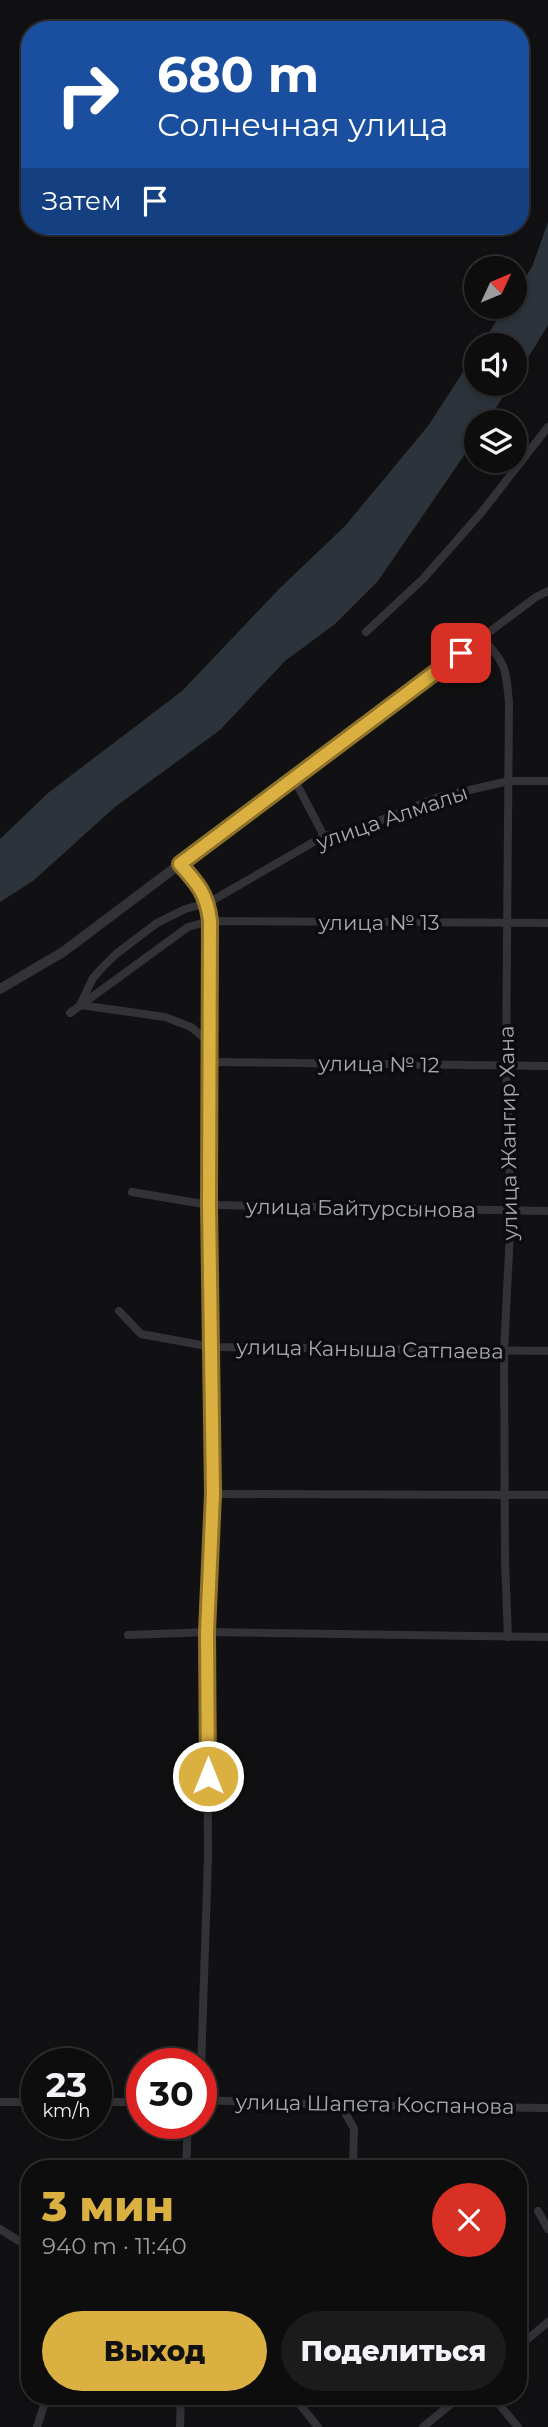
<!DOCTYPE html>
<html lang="ru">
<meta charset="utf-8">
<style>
body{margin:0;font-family:Montserrat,sans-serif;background:#1b1b1c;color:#f1f3f6;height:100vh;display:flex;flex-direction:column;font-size:26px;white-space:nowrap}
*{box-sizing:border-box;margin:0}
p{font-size:23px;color:#9a9c9e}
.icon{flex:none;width:38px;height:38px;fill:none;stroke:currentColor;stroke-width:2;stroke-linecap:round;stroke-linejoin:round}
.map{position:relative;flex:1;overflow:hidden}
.panel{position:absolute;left:21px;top:2160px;width:506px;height:245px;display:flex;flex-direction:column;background:#0d0d0e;border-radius:28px;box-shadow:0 4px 10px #0003,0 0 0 2px #2d2d2e}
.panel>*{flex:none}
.top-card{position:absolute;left:21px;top:21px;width:508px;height:214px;border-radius:28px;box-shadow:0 4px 10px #0003,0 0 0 2px #2d2d2e;background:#1a4fa0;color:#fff;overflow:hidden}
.needle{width:46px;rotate:46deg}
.buttons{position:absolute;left:464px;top:256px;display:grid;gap:14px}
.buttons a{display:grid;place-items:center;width:63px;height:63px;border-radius:50%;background:#0d0d0e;box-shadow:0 4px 10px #0003,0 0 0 2px #2d2d2e;font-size:35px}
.speed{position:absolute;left:21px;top:2048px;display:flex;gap:14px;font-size:35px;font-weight:700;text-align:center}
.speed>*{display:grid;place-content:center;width:91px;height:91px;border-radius:50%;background:#0d0d0e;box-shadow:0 4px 10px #0003,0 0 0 2px #2d2d2e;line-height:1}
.speed small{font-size:18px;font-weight:400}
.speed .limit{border:10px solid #d22;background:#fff;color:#111}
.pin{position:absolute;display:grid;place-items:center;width:60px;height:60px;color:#fff;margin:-30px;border-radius:14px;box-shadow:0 4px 10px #0006}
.me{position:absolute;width:77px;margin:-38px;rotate:0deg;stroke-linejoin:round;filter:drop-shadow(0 0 5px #0008)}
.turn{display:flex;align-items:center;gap:24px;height:147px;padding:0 21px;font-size:32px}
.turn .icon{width:91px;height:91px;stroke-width:2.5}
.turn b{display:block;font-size:49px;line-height:60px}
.then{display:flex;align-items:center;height:66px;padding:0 21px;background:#0003;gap:14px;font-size:26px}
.round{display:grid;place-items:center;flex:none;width:74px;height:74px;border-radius:37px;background:#1b1b1c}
.head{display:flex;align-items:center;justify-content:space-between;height:119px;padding:0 21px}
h1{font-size:42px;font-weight:800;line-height:52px;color:#dab041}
.button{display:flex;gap:14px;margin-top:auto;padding:14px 21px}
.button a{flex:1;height:80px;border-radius:42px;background:#dab041;color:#111;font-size:28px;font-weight:800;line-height:80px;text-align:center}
.button a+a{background:#1b1b1c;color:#f1f3f6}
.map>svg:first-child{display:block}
</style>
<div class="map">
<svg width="548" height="2427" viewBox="0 0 548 2427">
<rect width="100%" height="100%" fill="#111113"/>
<!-- water -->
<g fill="#2c333a">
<path d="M548,222V325L515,379L514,345H481L506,306H514L515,293L532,267Z"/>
<path d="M476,352V383H512L487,422H476V438L378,581L335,624L285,661L220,730L115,807L33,881L0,902V839L48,793L182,691L281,587L345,526L428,426Z"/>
</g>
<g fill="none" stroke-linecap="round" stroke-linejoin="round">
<!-- minor -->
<g stroke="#333337" stroke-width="8">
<path d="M366,632L423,579L481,513L548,427"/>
<path d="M482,638C506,663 506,669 509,703L506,1065L511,1211L504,1352L505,1561L508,1637"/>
<path d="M294,779L324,836"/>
<path d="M70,1013L188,927L210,921L548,923"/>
<path d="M209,1042L191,1027L165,1017L80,1005L93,978L102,968L116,954L157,923L185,909L208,903L324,836L361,828L439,797L509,781H548"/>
<path d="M210,1062L548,1066"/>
<path d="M132,1192L209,1205L548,1211"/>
<path d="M119,1311L141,1334L212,1347L548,1351"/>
<path d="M213,1494L548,1495"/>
<path d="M128,1635L207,1632L548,1637"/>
<path d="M201,2068L208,1858L207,1632L213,1494L209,1205L210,921C207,894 198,884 180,864L536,597L548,591"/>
<path d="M201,2100L341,2105L548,2108"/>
<path d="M0,2102H37"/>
<path d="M96,2102H142"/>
<path d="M341,2105L354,2129L353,2168"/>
<path d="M186,2168L188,2123"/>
<path d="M538,2211L548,2229"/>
<path d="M0,2229L30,2248"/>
<path d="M518,2347L548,2322"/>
<path d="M293,2396L318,2427"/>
<path d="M492,2396L518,2427"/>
<path d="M37,2427L47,2396"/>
<path d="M180,2427L181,2396"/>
<path d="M423,2427L461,2396"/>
</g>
<!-- tertiary -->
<path stroke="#333337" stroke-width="10" d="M0,989L63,952L180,864"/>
</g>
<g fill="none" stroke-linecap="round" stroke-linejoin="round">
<!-- route casing -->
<g stroke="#8e722a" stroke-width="18">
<path id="route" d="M208,1776L207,1632L213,1494L209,1205L210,921C207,894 198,884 180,864L461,653"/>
</g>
<!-- route -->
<use href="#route" stroke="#dab041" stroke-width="12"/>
</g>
<g text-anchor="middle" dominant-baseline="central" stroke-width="7" stroke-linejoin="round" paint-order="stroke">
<!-- street labels -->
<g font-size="21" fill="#a4a8b2" stroke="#0c0c0e">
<text transform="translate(392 817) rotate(-19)">улица Алмалы</text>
<text x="379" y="922">улица № 13</text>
<text transform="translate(379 1064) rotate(1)">улица № 12</text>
<text transform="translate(508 1133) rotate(-91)">улица Жангир Хана</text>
<text transform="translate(361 1208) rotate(1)">улица Байтурсынова</text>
<text transform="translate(370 1349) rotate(1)">улица Каныша Сатпаева</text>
<text transform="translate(375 2104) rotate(1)">улица Шапета Коспанова</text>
</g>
</g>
</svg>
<div class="buttons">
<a><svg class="needle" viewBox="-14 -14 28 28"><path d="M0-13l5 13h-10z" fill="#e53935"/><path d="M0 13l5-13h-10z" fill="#9a9c9e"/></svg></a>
<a><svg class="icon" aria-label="sound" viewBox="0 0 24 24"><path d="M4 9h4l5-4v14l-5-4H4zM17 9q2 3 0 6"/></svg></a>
<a><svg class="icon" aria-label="layers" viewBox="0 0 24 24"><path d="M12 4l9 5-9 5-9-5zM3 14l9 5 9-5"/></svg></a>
</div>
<div class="speed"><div>23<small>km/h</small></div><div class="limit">30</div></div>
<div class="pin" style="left:461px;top:653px;background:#d93025"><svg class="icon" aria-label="arrive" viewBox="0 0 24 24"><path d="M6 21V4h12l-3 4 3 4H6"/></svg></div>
<svg class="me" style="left:208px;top:1776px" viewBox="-20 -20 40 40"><circle r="17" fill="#dab041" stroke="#fff" stroke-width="3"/><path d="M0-11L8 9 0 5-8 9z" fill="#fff"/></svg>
<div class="top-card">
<div class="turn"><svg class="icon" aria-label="right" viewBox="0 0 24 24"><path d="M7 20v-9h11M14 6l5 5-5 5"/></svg><div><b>680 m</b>Солнечная улица</div></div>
<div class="then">Затем<svg class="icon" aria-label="arrive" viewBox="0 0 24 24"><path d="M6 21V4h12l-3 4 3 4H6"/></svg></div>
</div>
<section class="panel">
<div class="head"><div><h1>3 мин</h1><p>940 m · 11:40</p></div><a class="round" style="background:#d93025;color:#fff"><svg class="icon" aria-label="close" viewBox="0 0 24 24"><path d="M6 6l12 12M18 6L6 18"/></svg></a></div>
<div class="button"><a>Выход</a><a>Поделиться</a></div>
</section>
</div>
